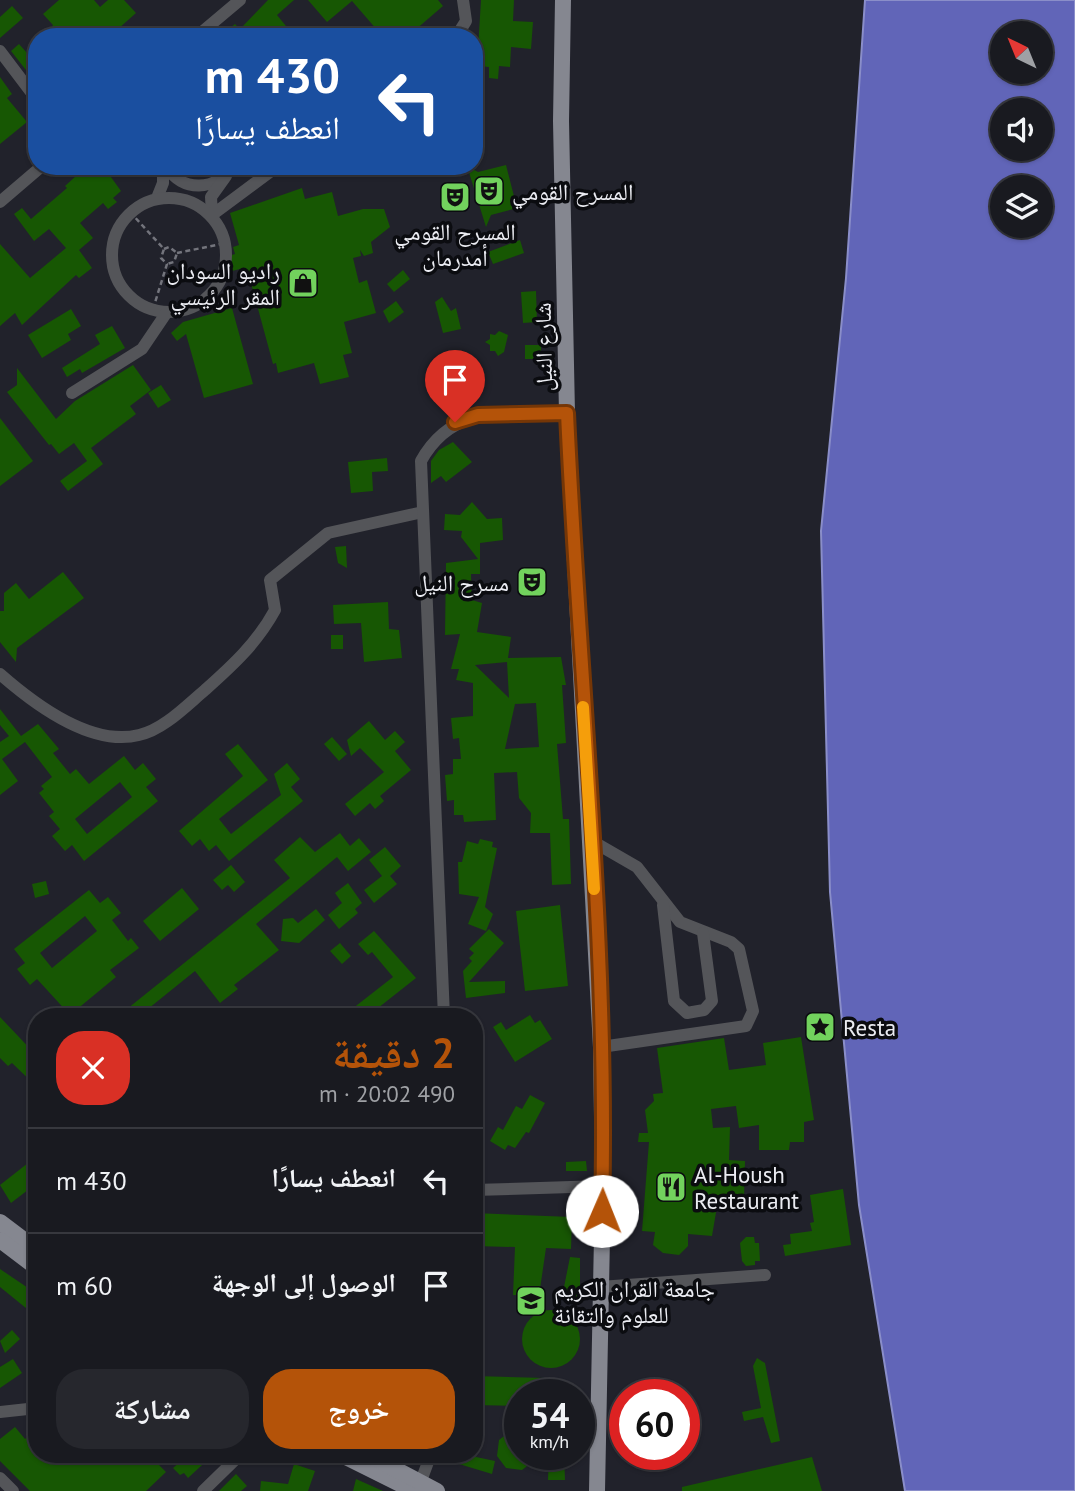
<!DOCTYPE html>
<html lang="ar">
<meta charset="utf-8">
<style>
body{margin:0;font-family:"PT Sans","Noto Naskh Arabic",sans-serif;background:#26272d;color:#f1f3f6;direction:rtl;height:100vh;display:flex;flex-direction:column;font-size:26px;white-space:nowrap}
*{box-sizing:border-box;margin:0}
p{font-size:23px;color:#9fa1a5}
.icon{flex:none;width:38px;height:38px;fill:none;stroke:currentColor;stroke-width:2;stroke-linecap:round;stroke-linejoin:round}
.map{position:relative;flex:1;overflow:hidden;direction:ltr}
.side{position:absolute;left:28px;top:1008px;width:455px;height:455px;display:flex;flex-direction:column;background:#191a20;border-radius:28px;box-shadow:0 2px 5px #0004,0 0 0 2px #37383e;direction:rtl}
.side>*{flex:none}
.hud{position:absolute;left:28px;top:28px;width:455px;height:147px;border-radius:28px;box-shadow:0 2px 5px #0004,0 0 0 2px #37383e;direction:rtl;background:#1a4fa0;color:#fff;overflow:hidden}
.needle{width:46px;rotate:317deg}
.buttons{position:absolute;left:990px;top:21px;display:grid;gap:14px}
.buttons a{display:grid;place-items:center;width:63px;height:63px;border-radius:50%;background:#191a20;box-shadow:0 2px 5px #0004,0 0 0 2px #37383e;font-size:35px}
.speed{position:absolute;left:504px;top:1379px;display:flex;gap:14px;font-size:35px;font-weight:700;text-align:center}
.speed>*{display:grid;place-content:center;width:91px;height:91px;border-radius:50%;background:#191a20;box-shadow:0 2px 5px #0004,0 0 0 2px #37383e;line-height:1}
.speed small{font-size:18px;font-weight:400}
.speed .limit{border:10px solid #d22;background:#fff;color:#111}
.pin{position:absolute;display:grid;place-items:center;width:60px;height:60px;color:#fff;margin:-72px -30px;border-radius:50% 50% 50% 0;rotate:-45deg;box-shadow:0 0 7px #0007}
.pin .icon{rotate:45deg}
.me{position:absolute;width:77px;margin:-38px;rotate:1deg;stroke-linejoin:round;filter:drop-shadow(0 0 5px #0008)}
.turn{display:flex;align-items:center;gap:24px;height:147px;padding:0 28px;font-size:32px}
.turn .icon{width:91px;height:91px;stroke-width:2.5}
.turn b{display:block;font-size:49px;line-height:60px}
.round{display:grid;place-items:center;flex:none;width:74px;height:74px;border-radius:28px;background:#26272d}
.head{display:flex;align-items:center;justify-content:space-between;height:119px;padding:0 28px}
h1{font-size:42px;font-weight:700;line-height:52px;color:#b45309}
.cta{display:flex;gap:14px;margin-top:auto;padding:14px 28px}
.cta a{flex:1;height:80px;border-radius:28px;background:#b45309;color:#fff;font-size:28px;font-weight:700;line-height:80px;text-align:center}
.cta a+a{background:#26272d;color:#f1f3f6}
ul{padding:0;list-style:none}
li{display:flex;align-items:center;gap:21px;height:105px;padding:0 28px;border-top:2px solid #37383e}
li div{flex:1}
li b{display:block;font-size:26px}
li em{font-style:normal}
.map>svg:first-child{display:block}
</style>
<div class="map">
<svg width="1075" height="1491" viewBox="0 0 1075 1491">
<rect width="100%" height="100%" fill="#21222b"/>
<!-- water -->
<path fill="#6165b8" stroke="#8a8ec9" stroke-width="2" fill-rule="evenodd" d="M865,0H1075V1491H905L859,1205L830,892L821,531L846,278ZM1003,33H1041V72H1003ZM1003,110H1041V149H1003ZM1003,187H1041V226H1003Z"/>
<!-- building -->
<g fill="#175703" fill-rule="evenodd">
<path d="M59,0H94L100,7L108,0H124L136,13L109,37H46L53,25L43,14Z"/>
<path d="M268,0H294L277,15L295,37H231L226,31L235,24L240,29Z"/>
<path d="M308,0H438L443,6L407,37H371L378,31L352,1L327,22Z"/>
<path d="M481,0H514L513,21L533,22L531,49L511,47L510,67L499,66L498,79L489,78V67L477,66Z"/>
<path d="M12,6L23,18L0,38V17Z"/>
<path d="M19,44L27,53L37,45V84L11,51Z"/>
<path d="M0,77L12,94L7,98L27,122L0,144Z"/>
<path d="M506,165L517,208L491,215L486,227L467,166L478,172Z"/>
<path d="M79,166H103L121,191L113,198L117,202L108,209L103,203L80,223L93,238L79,250L92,268L79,278L76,275L22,325L15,313L0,326V244L30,278L66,248L49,229L34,241L14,214L22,208L31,219L67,188L65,186L76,176L72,172Z"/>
<path d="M302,188L305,199L332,192L338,216L363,209H384L390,227L371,242L373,253L364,256L360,250L361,256L353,258L359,283L367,280L376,313L344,322L352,353L343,355L349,377L320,384L314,363L278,373L276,363L273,364L248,272L241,273L240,269L232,271L228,256L235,254L233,247L239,245L230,213Z"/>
<path d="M520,240L524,253L493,264L488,252Z"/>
<path d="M403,270L410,279L394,292L387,284Z"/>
<path d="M536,291L537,322L523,323L521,292Z"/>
<path d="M442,297L451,311L456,308L461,329L443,333L435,302Z"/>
<path d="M396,301L404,312L389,323L383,311Z"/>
<path d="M232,308L253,384L204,398L186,334L177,341L171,333L183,322Z"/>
<path d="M71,309L81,326L68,334L71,340L42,358L28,335Z"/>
<path d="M112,326L125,348L82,373L80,369L67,377L62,368L100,344L95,335Z"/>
<path d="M499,331L508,335L504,352L498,356L495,351H490V345L485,342L490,339V334L495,335Z"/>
<rect x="525" y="345" width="16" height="14"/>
<path d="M133,365L151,390L130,406L136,414L91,448L103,464L68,491L60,481L87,461L74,443L59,454L51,444L49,445L7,392L17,385V368L56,419L75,401Z"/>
<path d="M436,375L441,387L431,391L426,379Z"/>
<path d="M161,385L171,400L158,408L148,393Z"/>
<path d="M0,418L33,461L0,486Z"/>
<path d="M453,442L472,462L446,482L441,476L431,483V461L439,450Z"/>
<path d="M387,458L388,471L372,472L373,491L351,493L348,462Z"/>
<path d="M472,502L487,519L502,518L503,540L480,543V574H471L472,600L482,603L477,632L511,637L508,658L561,657L566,685H562L566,743L557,744L563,819H569L571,884L552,885L550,833H530L531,813L519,798L517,772L494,773L496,820L464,822L463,815H454V800L447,801L445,775L453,774V759H461L459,738L453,739L451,718L473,716V683L456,680L459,669H451L460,634L445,635L446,563L478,559L461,537L462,531L444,530L445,514L460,515ZM507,662L509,698L475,665ZM536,703L539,747L505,749L515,704Z"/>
<path d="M346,546L347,568L338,563L335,547Z"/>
<path d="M63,572L84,598L17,648L16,662L0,642V611H4V593L16,583L29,599Z"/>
<path d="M388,602L389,629L399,630L402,658L364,662L361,623L334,624L333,605Z"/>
<rect x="331" y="635" width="12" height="14"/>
<path d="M0,709L21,736L38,724L59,749L53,753L70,774L76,769L89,784L124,756L135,770L143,763L156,779L146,787L158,801L84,861L72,845L65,851L52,836L60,829L49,816L54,812L39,793L44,789L41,786L52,777L25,742L2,759L18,781L0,795V742L9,736L0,725ZM120,782L132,797L87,834L75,819Z"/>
<path d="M369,721L385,740L395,731L405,742L395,751L411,770L380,796L384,801L375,809L370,803L355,816L345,804L384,772L360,748L351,756L347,740Z"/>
<path d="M332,737L347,754L339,761L324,744Z"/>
<path d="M238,744L268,780L219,819L231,834L281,795L274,774L287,763L300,779L291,787L303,801L229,861L216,845L209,851L200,839L192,846L179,831L243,776L225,754Z"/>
<path d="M340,833L350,846L359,838L371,852L348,871L337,857L256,924L279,950L234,985L238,989L220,1003L195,971L138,1017H117L290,878L274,860L300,837L315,852Z"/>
<path d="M480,839L493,842L492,847L497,848L485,907L493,914L486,931L468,924L479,897L459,894L458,862H462L467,841L478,844Z"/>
<path d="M385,847L401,866L390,876L397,884L374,903L364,890L382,876L369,860Z"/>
<path d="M231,865L245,882L234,892L228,885L222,890L213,880Z"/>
<path d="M46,881L49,894L35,898L32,884Z"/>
<path d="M348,883L362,903L355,909L358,913L339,929L328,915L342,903L335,893Z"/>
<path d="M182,888L199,909L160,941L143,921Z"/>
<path d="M89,890L100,903L108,897L121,913L112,920L128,941L131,938L139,948L110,970L116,977L70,1015L37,979L30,985L17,969L25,963L14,949ZM85,916L97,931L52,968L40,953Z"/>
<path d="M560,905L568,986L525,991L516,911Z"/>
<path d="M316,909L325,920L299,943L281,941L283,919L293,918L298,923Z"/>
<path d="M489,929L504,943L469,982L505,981V993L466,998L463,971L472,961L469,958L474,953L469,949Z"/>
<path d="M374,931L416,978L378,1008L365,1017H358L352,1009L393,977L372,952L368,955L358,944Z"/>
<path d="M340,943L351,956L342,964L330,951Z"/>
<path d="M530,1015L535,1023L540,1020L552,1039L515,1062L493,1027L501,1022L506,1030Z"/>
<path d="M0,1017L37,1056V1087L12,1063L8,1066L0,1058Z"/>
<path d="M801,1037L814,1120L804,1122V1142H790L789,1150H759V1125L739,1128L736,1106L711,1109L713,1128L730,1127L729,1160L745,1161L744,1198L719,1195L712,1236L688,1234V1246L679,1255L663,1253L653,1245L655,1232L642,1231L649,1142H638L639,1133H648L645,1110L654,1101L653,1094L663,1093L657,1048L724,1038L729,1070L766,1065L763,1043Z"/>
<path d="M530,1095L545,1103L529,1133L526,1132L515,1148L508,1145L505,1150L490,1141L498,1127L503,1130L516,1106L522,1109Z"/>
<path d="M37,1156V1183L11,1203L0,1185Z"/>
<path d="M586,1161L587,1171H566V1162Z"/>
<path d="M843,1189L851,1245L785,1256L783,1245L791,1244L790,1234L812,1231L810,1223L814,1222L810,1195Z"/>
<path d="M474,1213L572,1217L571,1249L546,1248L539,1296L513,1295L515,1247L474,1246Z"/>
<path d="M746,1237H754L755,1243H759L760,1261H755V1265L746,1266L742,1261L740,1243Z"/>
<path d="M570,1257L580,1258V1298L562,1297Z"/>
<path d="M0,1269L37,1294V1317L0,1287Z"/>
<circle cx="551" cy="1339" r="29"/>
<path d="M12,1330L20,1339L5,1353L0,1341Z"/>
<path d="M757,1358L765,1363L780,1441L771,1443L763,1417L744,1421L742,1412L761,1408L753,1366Z"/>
<path d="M13,1359L22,1373L0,1388V1367Z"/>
<path d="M474,1376L545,1378V1395H520V1406L474,1405Z"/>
<path d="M15,1427L25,1439L37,1428V1454H148L166,1472L146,1491H30L0,1461V1439Z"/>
<path d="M512,1430L520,1431V1454H543L522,1470L506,1468L497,1456L499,1440Z"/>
<path d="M189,1454H214L188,1478L184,1473L180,1475L173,1468Z"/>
<path d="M462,1454L495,1461L492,1474L459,1464Z"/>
<path d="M549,1454H564L565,1480H548Z"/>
<path d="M812,1457L822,1491H682V1487Z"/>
<path d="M294,1464L315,1471L308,1491H260L261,1481L288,1484Z"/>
<path d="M236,1474L247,1486L241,1491H219Z"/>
<path d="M356,1479L383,1491H353Z"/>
</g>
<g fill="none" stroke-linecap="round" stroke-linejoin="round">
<!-- path -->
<g stroke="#73747c" stroke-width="2.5" stroke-dasharray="5 3.5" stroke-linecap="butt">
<path d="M130,212L164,249L161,258L167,264L153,309"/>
<path d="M164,249L169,247L177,253L174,262L167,264"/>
<path d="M177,253L226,243"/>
</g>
<!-- minor -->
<g stroke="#545559" stroke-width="12">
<path d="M196,37L240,0"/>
<path d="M456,37L466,21L463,0"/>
<path d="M0,51L37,100"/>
<path d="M166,166C182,193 216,191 233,166"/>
<path d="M226,176L211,197L212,215L278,166"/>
<path d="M157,198L163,183V166"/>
<circle cx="169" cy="255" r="57"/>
<path d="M0,202L42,166"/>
<path d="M72,393L142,349L167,312"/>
<path d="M0,674C33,703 91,747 139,735C163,730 186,706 205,690C233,665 257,643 275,610L270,580L328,533L423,512"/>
<path d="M592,841L637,867L680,922L731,942L739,949L753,1011L746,1026L601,1047"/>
<path d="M663,905L674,1001L687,1013L704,1010L712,1001L703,933"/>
<path d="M444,1017L421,461C454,402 507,415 567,413"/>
<path d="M474,1190L603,1186"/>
<path d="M600,1287L765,1275"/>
<path d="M0,1412L37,1408"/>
<path d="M0,1478L13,1491"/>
<path d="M421,1481L431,1454"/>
<path d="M203,1491L241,1454"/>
</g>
<!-- major -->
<g stroke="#858790" stroke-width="16">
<path d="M563,0L561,121L567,413L601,1047L603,1186L597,1491"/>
<path d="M0,1222L37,1250"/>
<path d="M0,1240L37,1268"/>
<path d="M340,1454L414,1491"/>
<path d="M367,1454L437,1491"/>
</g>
</g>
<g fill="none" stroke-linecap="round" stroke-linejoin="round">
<!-- route casing -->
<g stroke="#753606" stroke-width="18">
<path id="route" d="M455,422L478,415L567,413C579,677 609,948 602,1211"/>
</g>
<!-- route -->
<use href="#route" stroke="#b45309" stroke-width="12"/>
<!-- slow -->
<path stroke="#f59e0b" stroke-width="12" d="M583,707L594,889"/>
</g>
<!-- icons -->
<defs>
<g id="theatre-square" transform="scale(1.575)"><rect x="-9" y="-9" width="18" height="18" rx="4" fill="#72d25d" stroke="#0b0c10"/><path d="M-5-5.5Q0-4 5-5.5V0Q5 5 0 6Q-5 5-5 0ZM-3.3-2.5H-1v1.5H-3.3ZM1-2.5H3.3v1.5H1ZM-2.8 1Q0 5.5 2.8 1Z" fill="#111"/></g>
<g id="shop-square" transform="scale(1.575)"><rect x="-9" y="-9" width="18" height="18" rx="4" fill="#72d25d" stroke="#0b0c10"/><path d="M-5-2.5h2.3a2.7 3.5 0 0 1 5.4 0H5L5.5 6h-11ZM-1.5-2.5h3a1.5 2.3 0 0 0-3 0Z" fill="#111"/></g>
<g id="sight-square" transform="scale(1.575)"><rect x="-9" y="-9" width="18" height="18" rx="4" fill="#72d25d" stroke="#0b0c10"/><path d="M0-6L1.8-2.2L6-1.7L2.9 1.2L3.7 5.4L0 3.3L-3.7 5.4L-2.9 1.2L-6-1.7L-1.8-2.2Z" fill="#111"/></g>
<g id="restaurant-square" transform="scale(1.575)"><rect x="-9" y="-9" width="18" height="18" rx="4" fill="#72d25d" stroke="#0b0c10"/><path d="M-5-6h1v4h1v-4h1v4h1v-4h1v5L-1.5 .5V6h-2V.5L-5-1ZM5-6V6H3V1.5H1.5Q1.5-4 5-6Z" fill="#111"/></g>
<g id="university-square" transform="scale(1.575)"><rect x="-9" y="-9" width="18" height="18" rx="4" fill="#72d25d" stroke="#0b0c10"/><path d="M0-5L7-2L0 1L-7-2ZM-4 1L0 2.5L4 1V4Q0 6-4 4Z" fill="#111"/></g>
</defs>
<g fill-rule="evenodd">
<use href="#theatre-square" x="489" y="191"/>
<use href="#theatre-square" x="455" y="197"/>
<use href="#shop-square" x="303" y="283"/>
<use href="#theatre-square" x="532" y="582"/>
<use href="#sight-square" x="820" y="1027"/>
<use href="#restaurant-square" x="671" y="1187"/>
<use href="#university-square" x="531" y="1301"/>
</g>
<g text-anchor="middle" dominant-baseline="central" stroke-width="7" stroke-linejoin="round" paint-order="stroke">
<!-- poi labels -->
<g font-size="23" fill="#ebecf2" stroke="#0b0c10" text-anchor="start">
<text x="512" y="191">المسرح القومي</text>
<text x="455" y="231" text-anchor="middle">المسرح القومي<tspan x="455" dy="26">أمدرمان</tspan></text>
<text x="280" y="270" text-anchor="end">راديو السودان<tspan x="280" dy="26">المقر الرئيسي</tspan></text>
<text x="509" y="582" text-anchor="end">مسرح النيل</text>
<text x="843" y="1027">Resta</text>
<text x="694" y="1174">Al-Housh<tspan x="694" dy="26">Restaurant</tspan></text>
<text x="554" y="1288">جامعة القران الكريم<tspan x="554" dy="26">للعلوم والتقانة</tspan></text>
</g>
<!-- street labels -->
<g font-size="23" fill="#ebecf2" stroke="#0b0c10">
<text transform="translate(543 347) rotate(-91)">شارع النيل</text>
</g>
</g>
</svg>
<div class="buttons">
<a><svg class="needle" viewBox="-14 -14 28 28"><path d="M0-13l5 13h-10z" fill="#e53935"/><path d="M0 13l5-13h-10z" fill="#9fa1a5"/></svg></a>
<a><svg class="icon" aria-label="sound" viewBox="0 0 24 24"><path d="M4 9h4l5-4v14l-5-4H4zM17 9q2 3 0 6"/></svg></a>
<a><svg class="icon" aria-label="layers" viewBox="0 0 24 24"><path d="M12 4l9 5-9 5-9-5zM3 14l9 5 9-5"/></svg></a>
</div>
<div class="speed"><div>54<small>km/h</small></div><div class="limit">60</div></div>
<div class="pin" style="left:455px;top:422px;background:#d93025"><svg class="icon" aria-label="arrive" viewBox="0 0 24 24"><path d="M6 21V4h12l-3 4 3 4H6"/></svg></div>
<svg class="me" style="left:602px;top:1211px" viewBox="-20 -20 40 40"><circle r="19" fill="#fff"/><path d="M0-13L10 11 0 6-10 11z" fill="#b45309"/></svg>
<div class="hud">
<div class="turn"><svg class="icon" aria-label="left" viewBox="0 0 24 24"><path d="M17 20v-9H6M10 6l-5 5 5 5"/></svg><div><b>430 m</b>انعطف يسارًا</div></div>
</div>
<section class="side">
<div class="head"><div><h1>2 دقيقة</h1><p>490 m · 20:02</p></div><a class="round" style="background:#d93025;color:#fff"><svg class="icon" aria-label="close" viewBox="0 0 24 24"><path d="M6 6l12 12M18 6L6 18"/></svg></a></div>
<ul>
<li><svg class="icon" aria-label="left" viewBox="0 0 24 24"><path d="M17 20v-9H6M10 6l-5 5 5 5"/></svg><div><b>انعطف يسارًا</b></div><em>430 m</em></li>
<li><svg class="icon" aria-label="arrive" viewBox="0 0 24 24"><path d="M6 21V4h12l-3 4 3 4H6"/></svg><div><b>الوصول إلى الوجهة</b></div><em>60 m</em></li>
</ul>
<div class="cta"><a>خروج</a><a>مشاركة</a></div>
</section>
</div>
